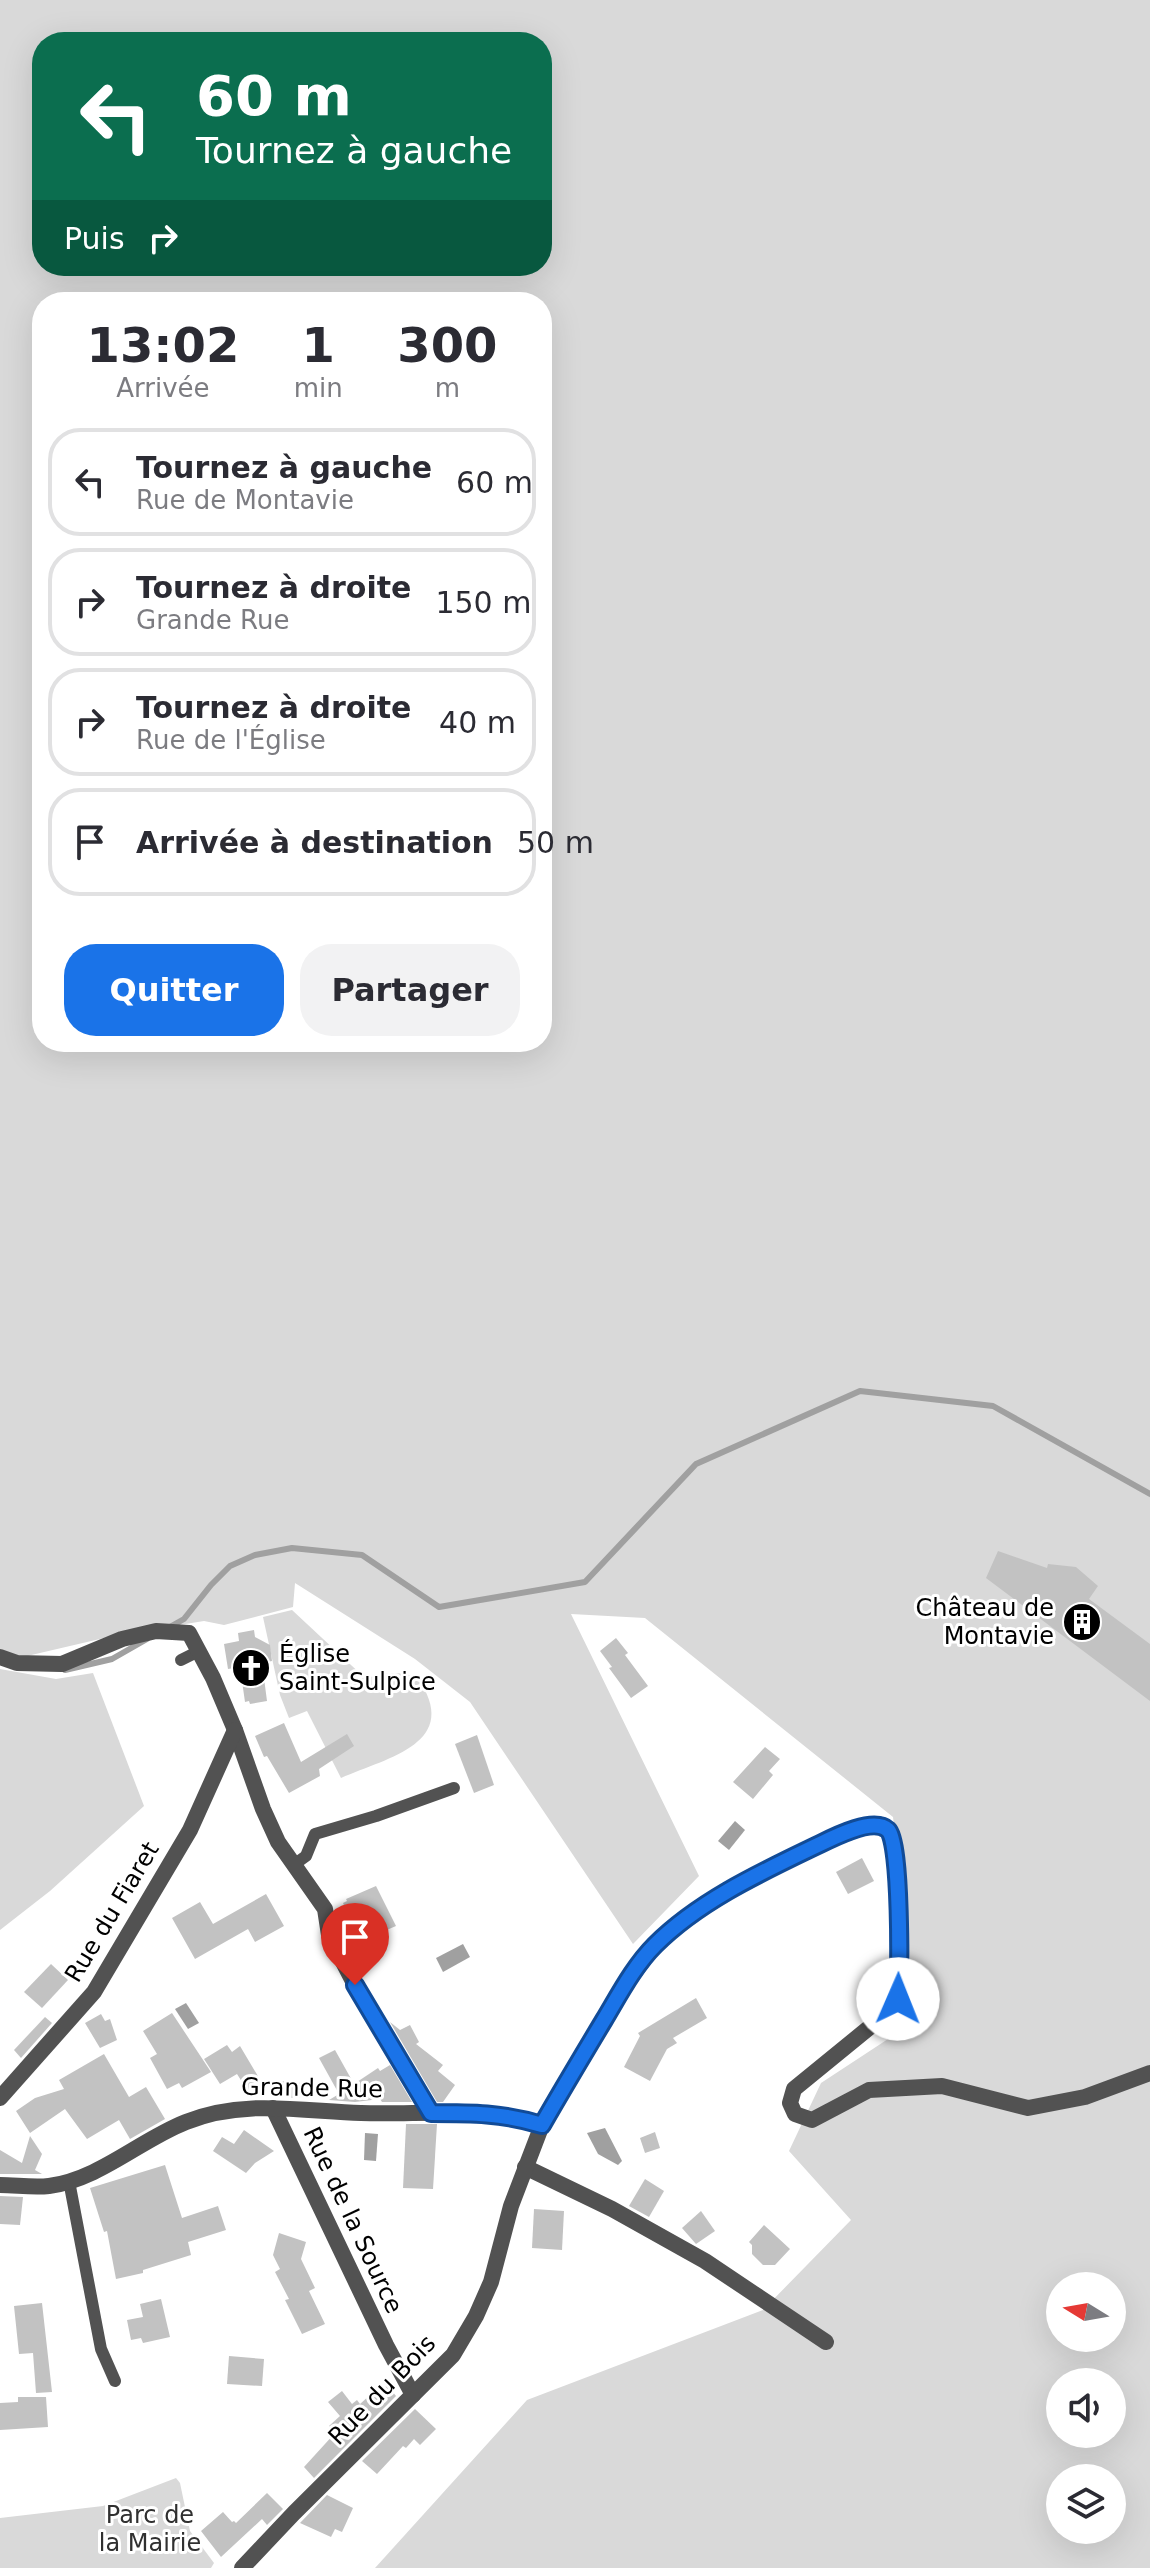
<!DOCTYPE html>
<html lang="fr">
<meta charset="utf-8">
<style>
body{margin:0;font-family:"DejaVu Sans",sans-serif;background:#f2f2f3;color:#2b2b33;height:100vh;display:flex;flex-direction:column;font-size:30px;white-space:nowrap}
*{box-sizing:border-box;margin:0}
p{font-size:26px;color:#7c7c81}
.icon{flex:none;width:44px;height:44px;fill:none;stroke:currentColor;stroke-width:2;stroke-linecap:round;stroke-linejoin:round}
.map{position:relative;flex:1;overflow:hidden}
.sheet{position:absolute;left:32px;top:292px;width:520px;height:760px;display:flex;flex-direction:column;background:#fff;border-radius:32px;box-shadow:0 8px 32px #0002}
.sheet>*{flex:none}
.guide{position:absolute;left:32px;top:32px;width:520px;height:244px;border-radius:32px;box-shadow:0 8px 32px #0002;background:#0b6e4f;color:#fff;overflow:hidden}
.needle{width:52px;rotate:281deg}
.fabs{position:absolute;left:1046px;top:2272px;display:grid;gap:16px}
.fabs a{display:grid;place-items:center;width:80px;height:80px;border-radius:50%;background:#fff;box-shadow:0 8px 32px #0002;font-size:40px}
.pin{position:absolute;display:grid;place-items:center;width:68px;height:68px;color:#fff;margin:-82px -34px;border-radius:50% 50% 50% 0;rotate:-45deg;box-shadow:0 0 8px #0007}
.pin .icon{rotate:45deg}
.me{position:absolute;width:88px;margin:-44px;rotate:1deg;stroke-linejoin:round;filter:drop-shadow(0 0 6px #0008)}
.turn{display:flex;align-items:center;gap:28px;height:168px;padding:0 32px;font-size:36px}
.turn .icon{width:104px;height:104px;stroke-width:2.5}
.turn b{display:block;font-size:56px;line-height:68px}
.then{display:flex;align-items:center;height:76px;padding:0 32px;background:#0003;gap:16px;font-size:30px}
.eta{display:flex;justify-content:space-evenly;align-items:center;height:136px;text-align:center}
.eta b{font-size:48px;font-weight:700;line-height:56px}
.cta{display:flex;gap:16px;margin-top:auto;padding:16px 32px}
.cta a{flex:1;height:92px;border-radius:32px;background:#1a73e8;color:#fff;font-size:32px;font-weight:700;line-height:92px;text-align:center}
.cta a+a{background:#f2f2f3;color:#2b2b33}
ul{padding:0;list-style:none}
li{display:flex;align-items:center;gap:24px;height:108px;margin:0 16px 12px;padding:0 16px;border:4px solid #e1e1e2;border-radius:32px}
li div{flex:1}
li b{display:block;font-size:30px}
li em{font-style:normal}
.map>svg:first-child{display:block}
</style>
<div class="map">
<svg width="1150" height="2568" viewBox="0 0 1150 2568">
<rect width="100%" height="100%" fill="#fff"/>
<!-- green -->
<g fill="#d9d9d9" fill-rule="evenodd">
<path d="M0,0H1150V2568H375L527,2400L763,2310L851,2220L789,2151L821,2083L917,2020L893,1817L645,1618L571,1614L699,1876L633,1944L470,1702L415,1659L295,1583L293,1607L224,1625L204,1621L117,1635L10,1660L0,1656ZM42,42H542V266H42ZM42,302H542V1042H42ZM1060,2286H1112V2338H1060ZM1060,2382H1112V2434H1060ZM1060,2478H1112V2530H1060Z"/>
<path d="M292,1610L366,1679C383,1671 399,1672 417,1677C463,1743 389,1757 341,1778L307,1711L289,1718L280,1695L263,1617Z"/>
<path d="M0,1669L56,1679L93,1673L144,1806L50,1891L0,1930Z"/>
<path d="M176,2478L180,2483L190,2531L214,2563L211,2568H0V2518L103,2506Z"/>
</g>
<!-- water -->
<g fill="#a0a0a0">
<path d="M735,1821L745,1830L729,1850L718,1841Z"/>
<path d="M463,1944L470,1957L443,1972L436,1958Z"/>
<path d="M186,2003L199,2023L188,2029L175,2009Z"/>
<path d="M605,2128L622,2161L618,2165L598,2154L587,2133Z"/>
<path d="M365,2133L378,2134L376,2161L364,2160Z"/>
</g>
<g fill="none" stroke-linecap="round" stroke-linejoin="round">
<!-- stream -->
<g stroke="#a0a0a0" stroke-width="6">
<path d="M168,1628L184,1619L211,1585L230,1566L255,1555L292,1548L362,1555L439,1607L585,1582L696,1464L860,1391L993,1406L1150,1494"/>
<path d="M65,1670L112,1659L147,1639"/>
</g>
</g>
<!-- building -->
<g fill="#c2c2c2">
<path d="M998,1551L1047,1568L1048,1564L1076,1567L1098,1586L1089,1599L1150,1644V1701L986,1578Z"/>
<path d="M254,1630L255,1637L270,1645L272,1661L262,1663L267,1701L250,1704L249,1701L245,1702L240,1667L228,1669L224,1644L239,1641L238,1633Z"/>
<path d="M616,1638L628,1653L625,1655L648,1686L631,1698L609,1668L612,1667L600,1651Z"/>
<path d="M284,1723L301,1762L347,1734L354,1746L319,1769L320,1776L289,1793L267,1756L264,1757L255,1736Z"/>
<path d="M477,1735L494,1785L474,1793L455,1744Z"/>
<path d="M765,1747L780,1759L769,1771L773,1775L753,1799L733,1782Z"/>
<path d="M862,1858L874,1881L848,1894L836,1872Z"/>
<path d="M376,1886L396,1926L359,1942L343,1903L347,1901L346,1899Z"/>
<path d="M266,1894L284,1926L255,1942L248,1929L195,1959L172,1918L200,1902L213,1924Z"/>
<path d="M51,1964L68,1980L42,2008L24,1992Z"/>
<path d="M696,1998L707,2018L673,2038L677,2043L667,2049L650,2081L624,2067L640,2036L638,2033Z"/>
<path d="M172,2013L211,2072L182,2088L179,2083L167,2089L150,2058L157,2054L143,2031Z"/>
<path d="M101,2014L105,2021L110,2019L117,2040L100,2048L85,2023Z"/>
<path d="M45,2017L52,2023L21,2058L14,2050Z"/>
<path d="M390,2022L400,2030L410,2025L419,2042L416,2044L443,2065L438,2071L455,2085L443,2102H437Z"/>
<path d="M227,2045L232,2052L240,2046L265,2088L251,2096L237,2074L220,2084L204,2059Z"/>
<path d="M335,2050L354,2084L378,2068L380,2071L390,2065L412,2102H382L380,2099L355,2102L329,2100L339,2094L319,2058Z"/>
<path d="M104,2054L129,2097L146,2087L165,2119L130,2139L119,2120L87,2139L65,2109L30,2133L16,2111L35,2098L64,2089L59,2080Z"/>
<path d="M281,2081L301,2083L300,2098L280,2097Z"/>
<path d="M406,2124H437L433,2189L403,2188Z"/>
<path d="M244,2130L274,2151L255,2163L246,2173L213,2151L222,2137L234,2144Z"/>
<path d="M655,2132L660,2148L645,2153L640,2138Z"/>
<path d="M30,2136L42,2154L35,2170L42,2174H0V2150L22,2163Z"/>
<path d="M165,2165L182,2218L218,2206L226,2230L188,2242L191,2255L143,2270V2273L116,2279L107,2231L104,2232L90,2188Z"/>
<path d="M645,2179L664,2191L649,2217L629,2206Z"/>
<path d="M0,2196L23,2197L20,2225L0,2224Z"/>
<path d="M534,2209L564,2211L562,2250L532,2248Z"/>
<path d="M701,2211L715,2231L696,2244L682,2228Z"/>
<path d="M764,2225L790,2249L775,2265H763L752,2254V2245L749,2242Z"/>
<path d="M279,2233L306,2242L301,2259L315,2288L309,2291L325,2324L302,2334L285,2300L289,2299L275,2272L280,2269L273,2255Z"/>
<path d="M161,2299L170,2337L143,2343L141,2338L131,2340L127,2320L143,2317L140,2304Z"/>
<path d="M42,2303L52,2392L36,2393L33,2353L19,2354L14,2306Z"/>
<path d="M229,2356L264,2359L262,2386L227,2384Z"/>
<path d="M387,2385L396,2396L314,2478L304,2467L335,2433L329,2426L340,2416L328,2402L342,2391L352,2404L357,2400L360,2404L380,2386L383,2390Z"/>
<path d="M18,2397H46L48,2427L0,2430V2403L18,2402Z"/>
<path d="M415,2409L436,2429L420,2445L414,2439L406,2448L403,2446L377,2474L362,2461Z"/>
<path d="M267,2493L283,2509L267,2525L262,2519L221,2557L201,2531L223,2512L232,2522L234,2521L236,2523Z"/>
<path d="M327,2495L353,2508L342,2532L335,2529L331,2537L300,2523Z"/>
</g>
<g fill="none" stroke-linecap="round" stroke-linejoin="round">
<!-- lane -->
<g stroke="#525252" stroke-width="12">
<path d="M181,1660L199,1651"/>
<path d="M295,1864L306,1856L315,1834L376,1816L454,1788"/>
<path d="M69,2181L101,2349L115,2381"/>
</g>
<!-- street -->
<g stroke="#525252" stroke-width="16">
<path d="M0,1657L17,1663L62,1664L122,1639L156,1631L189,1633L213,1678L235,1730L263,1809L278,1842L325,1909L329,1935L355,1985L431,2113"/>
<path d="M0,2098L94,1992L190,1830L235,1730"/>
<path d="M273,2108L386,2345L413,2395"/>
<path d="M525,2167L612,2209L705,2261L826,2342"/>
<path d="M0,2185C16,2185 33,2188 49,2186C100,2179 140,2140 186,2122C242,2099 302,2111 361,2113C422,2115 482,2106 542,2125"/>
<path d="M242,2568L294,2513L453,2355L476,2316L491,2282L511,2206L542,2125L624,1987L653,1947L680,1922L754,1876L829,1839L865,1826L878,1824L888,1829L892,1835L898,1879V1999L892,2009L794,2089L790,2103L795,2114L812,2120L869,2090L942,2086L1028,2108L1085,2097L1150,2073"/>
</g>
</g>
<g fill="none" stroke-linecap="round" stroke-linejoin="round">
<!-- route casing -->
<g stroke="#114b97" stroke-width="20">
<path id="route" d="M355,1985L431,2113C471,2113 503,2113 542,2125C562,2090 583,2055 604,2020C619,1995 634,1966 655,1945C700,1900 764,1871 820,1844C836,1836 874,1817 888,1830C901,1842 900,1975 898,1999"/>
</g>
<!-- route -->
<use href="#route" stroke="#1a73e8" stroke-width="14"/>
</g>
<!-- icons -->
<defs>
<g id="building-disc" transform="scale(2)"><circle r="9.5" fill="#000" stroke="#fff"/><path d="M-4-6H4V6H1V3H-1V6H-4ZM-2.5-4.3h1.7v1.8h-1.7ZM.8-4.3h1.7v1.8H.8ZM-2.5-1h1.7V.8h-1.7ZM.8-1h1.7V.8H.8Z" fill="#fff"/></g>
<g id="church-disc" transform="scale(2)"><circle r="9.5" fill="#000" stroke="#fff"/><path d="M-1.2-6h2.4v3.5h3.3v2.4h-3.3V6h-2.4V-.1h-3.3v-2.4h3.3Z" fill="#fff"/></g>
</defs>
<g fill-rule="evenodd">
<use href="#building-disc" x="1082" y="1622"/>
<use href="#church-disc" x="251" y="1668"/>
</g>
<g text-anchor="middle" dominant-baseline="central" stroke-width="6" stroke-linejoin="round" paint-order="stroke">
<!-- poi labels -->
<g font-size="24" fill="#000" stroke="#fff" text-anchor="end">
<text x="1054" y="1608">Château de<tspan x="1054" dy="28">Montavie</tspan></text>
<text x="279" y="1654" text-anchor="start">Église<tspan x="279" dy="28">Saint-Sulpice</tspan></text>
</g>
<!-- street labels -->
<g font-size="24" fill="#000" stroke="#fff">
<text transform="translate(112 1912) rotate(-59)">Rue du Fiaret</text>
<text transform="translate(312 2088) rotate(1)">Grande Rue</text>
<text transform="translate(353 2220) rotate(65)">Rue de la Source</text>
<text transform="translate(382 2390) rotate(-46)">Rue du Bois</text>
</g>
<!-- park labels -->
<g font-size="24" fill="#303030" stroke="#fff">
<text x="150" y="2515">Parc de<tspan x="150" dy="28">la Mairie</tspan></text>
</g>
</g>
</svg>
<div class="fabs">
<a><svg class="needle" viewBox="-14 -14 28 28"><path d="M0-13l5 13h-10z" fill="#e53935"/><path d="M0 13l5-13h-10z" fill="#7c7c81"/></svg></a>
<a><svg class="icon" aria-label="sound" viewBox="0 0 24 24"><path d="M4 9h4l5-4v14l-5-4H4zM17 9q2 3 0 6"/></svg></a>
<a><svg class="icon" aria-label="layers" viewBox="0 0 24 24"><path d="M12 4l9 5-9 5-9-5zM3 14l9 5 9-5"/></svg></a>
</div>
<div class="pin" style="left:355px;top:1985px;background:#d93025"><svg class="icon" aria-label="arrive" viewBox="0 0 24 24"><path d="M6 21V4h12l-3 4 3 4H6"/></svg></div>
<svg class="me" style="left:898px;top:1999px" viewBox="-20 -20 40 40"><circle r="19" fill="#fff"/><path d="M0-13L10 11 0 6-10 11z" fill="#1a73e8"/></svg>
<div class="guide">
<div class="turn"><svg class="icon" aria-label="left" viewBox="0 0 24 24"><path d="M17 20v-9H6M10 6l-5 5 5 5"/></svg><div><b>60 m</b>Tournez à gauche</div></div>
<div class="then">Puis<svg class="icon" aria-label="right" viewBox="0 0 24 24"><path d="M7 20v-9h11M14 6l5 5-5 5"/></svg></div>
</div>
<section class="sheet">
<div class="eta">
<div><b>13:02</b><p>Arrivée</p></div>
<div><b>1</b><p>min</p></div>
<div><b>300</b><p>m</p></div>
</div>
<ul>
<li><svg class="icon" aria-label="left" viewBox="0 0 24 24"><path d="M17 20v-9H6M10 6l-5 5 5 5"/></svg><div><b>Tournez à gauche</b><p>Rue de Montavie</p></div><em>60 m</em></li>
<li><svg class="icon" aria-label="right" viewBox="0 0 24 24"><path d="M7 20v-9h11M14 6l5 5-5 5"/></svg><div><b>Tournez à droite</b><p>Grande Rue</p></div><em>150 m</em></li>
<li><svg class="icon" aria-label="right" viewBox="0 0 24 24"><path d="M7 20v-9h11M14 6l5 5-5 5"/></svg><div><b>Tournez à droite</b><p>Rue de l'Église</p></div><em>40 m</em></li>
<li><svg class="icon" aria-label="arrive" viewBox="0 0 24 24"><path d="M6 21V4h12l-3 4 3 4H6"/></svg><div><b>Arrivée à destination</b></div><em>50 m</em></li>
</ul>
<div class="cta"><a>Quitter</a><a>Partager</a></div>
</section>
</div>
